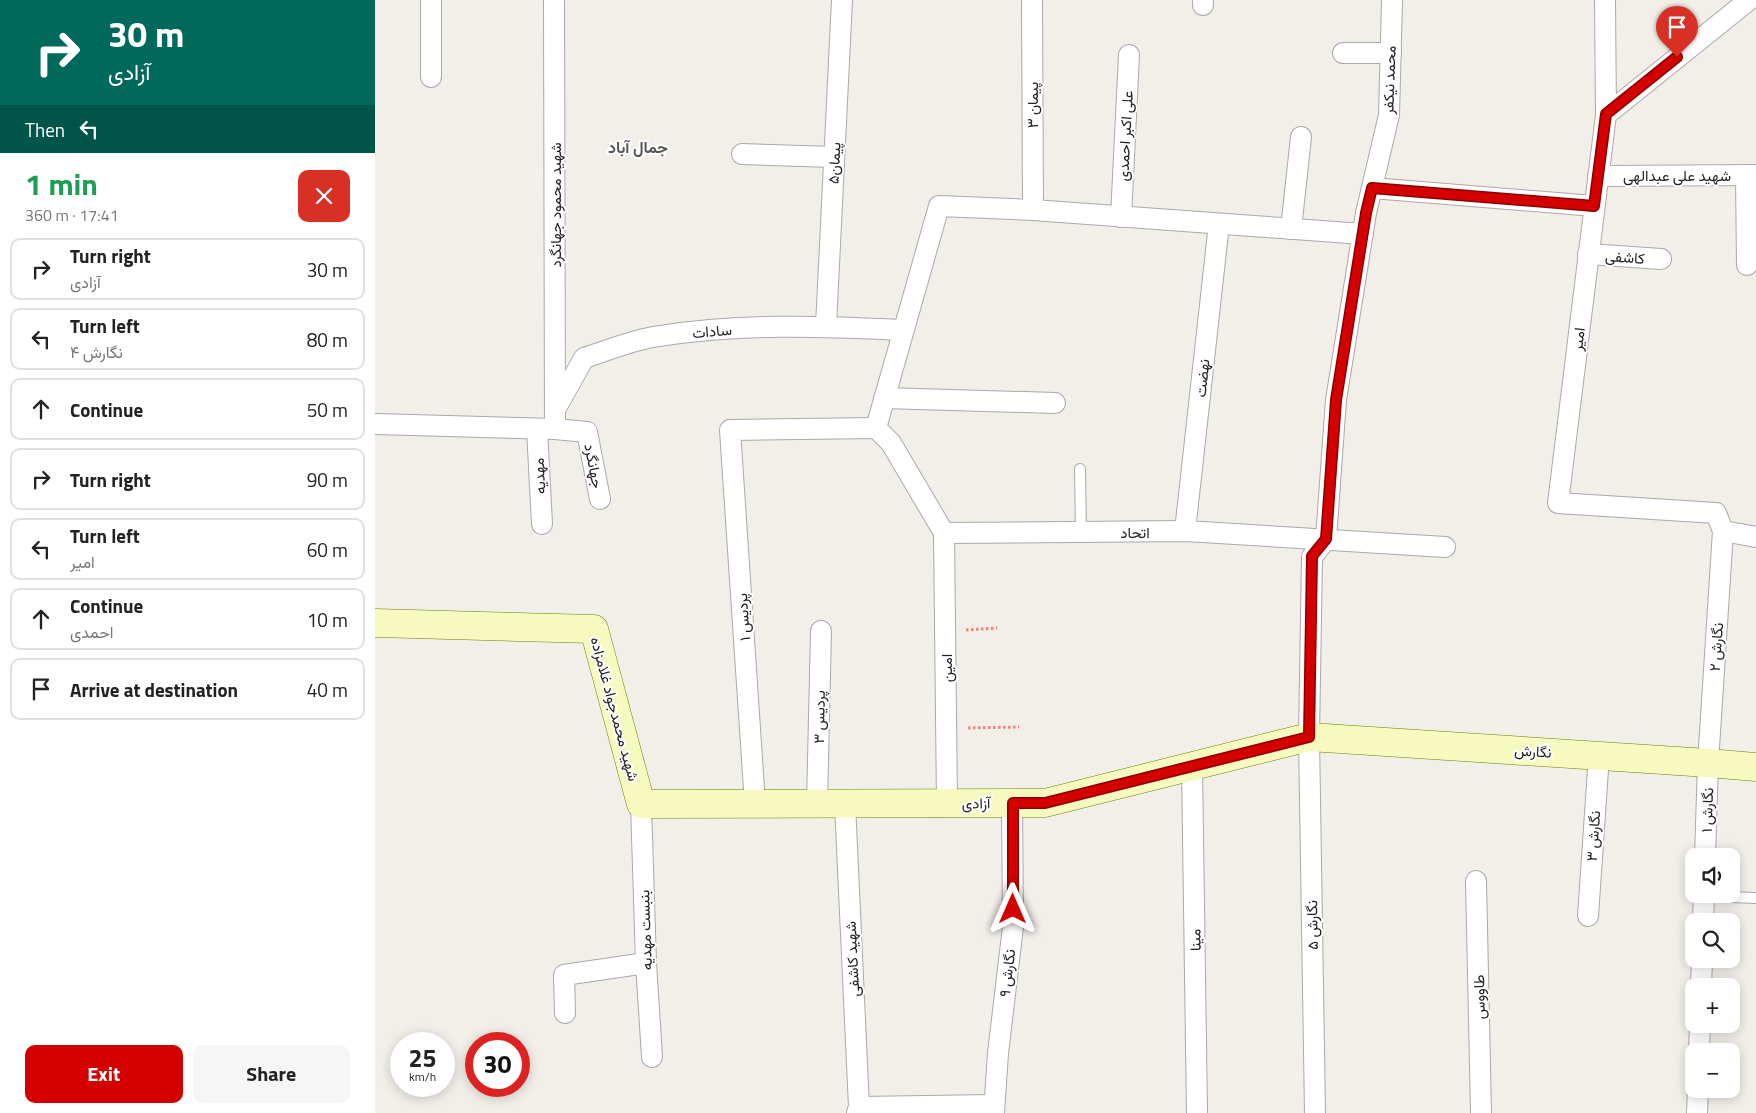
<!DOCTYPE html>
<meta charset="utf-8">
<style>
body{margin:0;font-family:"Titillium Web",Vazirmatn,sans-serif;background:#f6f6f6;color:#222;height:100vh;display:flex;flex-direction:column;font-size:19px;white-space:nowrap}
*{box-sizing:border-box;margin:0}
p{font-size:16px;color:#767676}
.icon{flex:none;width:28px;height:28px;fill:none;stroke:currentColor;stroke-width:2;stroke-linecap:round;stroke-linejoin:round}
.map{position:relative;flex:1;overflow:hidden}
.side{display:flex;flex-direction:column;background:#fff;width:375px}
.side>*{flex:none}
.banner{background:#00695c;color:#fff;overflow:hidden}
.controls{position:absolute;left:1310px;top:848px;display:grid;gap:10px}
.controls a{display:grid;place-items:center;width:55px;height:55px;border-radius:10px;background:#fff;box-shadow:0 2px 12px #0003;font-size:25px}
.speed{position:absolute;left:15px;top:1032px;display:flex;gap:10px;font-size:25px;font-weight:700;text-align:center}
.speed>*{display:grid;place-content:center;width:65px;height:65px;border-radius:50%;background:#fff;box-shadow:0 2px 12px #0003;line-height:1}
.speed small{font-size:12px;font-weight:400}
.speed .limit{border:8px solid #d22;background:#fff;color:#111}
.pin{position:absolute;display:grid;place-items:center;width:42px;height:42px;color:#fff;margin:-51px -21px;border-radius:50% 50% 50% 0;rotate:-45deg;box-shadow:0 0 5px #0007}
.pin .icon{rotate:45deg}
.me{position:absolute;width:55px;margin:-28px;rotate:0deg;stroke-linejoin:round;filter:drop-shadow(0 0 4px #0008)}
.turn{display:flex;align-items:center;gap:18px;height:105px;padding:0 25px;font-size:22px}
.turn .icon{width:65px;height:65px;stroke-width:2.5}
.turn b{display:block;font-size:35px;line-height:42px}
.then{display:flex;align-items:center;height:48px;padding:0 25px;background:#0003;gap:10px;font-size:19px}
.round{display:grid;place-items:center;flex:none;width:52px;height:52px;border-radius:10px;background:#f6f6f6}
.headline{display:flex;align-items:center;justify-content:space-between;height:85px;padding:0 25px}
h1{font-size:30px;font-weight:700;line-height:38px;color:#1e9e55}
.primary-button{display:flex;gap:10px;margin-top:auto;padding:10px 25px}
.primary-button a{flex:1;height:58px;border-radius:10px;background:#d40000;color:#fff;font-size:20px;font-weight:700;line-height:58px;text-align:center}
.primary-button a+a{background:#f6f6f6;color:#222}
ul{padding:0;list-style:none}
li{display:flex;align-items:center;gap:15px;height:62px;margin:0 10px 8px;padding:0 15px;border:2px solid #e0e0e0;border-radius:10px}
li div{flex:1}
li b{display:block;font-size:19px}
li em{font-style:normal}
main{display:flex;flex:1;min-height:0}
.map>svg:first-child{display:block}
</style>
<main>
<section class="side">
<div class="banner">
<div class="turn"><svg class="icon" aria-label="right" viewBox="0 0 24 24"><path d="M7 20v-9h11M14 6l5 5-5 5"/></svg><div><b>30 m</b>آزادی</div></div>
<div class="then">Then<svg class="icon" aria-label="left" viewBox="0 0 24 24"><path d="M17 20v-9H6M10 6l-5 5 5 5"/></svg></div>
</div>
<div class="headline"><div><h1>1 min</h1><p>360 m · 17:41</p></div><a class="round" style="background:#d93025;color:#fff"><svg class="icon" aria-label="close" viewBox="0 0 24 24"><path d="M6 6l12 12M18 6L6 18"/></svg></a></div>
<ul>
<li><svg class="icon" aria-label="right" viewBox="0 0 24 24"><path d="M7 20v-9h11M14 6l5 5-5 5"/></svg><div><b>Turn right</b><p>آزادی</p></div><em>30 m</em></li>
<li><svg class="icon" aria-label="left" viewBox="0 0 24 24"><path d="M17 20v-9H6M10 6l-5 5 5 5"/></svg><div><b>Turn left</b><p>نگارش ۴</p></div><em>80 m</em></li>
<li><svg class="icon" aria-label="ahead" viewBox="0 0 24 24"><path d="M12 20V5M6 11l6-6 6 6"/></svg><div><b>Continue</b></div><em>50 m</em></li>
<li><svg class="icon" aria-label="right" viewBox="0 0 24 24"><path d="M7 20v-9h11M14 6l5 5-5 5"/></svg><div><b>Turn right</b></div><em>90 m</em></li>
<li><svg class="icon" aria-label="left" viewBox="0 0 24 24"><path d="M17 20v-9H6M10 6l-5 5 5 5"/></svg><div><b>Turn left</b><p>امیر</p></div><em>60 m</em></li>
<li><svg class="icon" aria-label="ahead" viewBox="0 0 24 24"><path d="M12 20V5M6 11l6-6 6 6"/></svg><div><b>Continue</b><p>احمدی</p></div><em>10 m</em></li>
<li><svg class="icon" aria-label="arrive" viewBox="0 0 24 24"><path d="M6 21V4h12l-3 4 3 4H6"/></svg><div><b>Arrive at destination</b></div><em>40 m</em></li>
</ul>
<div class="primary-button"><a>Exit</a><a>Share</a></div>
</section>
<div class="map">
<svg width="1381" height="1113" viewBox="0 0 1381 1113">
<rect width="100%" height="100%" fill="#f2efe9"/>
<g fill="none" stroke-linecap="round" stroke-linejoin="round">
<!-- lane casing -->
<g stroke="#a9a9a9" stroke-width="12">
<g id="lane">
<path d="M705,469L706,532"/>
<path d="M1329,896L1381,898"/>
</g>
</g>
<!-- street casing -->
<g stroke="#a9a9a9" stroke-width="22">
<g id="street">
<path d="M657,0L658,210"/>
<path d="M1230,0L1231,115"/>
<path d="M828,5V0"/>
<path d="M968,53H1016"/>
<path d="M56,77V0"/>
<path d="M367,154L459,157"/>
<path d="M1371,175L1372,265"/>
<path d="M1223,176L1381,175"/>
<path d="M997,188L1219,206"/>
<path d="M746,217L754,55"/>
<path d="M916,229L926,137"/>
<path d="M1213,254L1286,259"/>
<path d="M451,326L467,0"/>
<path d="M509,398L680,403"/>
<path d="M181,408L209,358C231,351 255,341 278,337C360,323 446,326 528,330"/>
<path d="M0,424L180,429L179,0"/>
<path d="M501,428L564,206L658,210L988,234"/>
<path d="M162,429L167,524"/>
<path d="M180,429L212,432L225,499"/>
<path d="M810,531L844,224"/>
<path d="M1348,531L1381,537"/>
<path d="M569,533L810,531L1070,547"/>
<path d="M569,533L572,804"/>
<path d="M951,539L961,400L991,213L1014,115L1017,0"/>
<path d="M817,766L822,1113"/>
<path d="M266,804L271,963L277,1057"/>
<path d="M380,804L355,430L501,428L516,443L569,533"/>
<path d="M442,804L446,631"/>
<path d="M470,804L484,1107L482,1113"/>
<path d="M1330,856L1333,763L1348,531L1341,513L1183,503L1231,115L1374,0"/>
<path d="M1101,881L1106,1113"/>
<path d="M1213,916L1224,755"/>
<path d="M1328,921L1329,894"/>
<path d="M1326,986L1327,959"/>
<path d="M190,1013L189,975L271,963"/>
<path d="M1324,1051L1325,1024"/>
<path d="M484,1107L619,1105"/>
<path d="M619,1113L623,1053L638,927L637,803"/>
<path d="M940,1113L934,737L937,557L951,539"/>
<path d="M1322,1113L1323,1089"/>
</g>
</g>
<!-- secondary casing -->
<g stroke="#707d05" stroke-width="29">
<path id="secondary" d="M0,623L219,629L266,804L670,803L934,737L1333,763L1381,767"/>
</g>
<!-- path -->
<g stroke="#fa8072" stroke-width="3" stroke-dasharray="2.5 2.5" stroke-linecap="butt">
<path d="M591,630L622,628"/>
<path d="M593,728L644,727"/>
</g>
<!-- lane -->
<use href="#lane" stroke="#fff" stroke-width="10"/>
<!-- street -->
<use href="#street" stroke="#fff" stroke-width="20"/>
<!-- secondary -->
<use href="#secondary" stroke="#f7fabf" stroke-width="28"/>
</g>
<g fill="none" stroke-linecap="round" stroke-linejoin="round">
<!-- route casing -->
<g stroke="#8a0000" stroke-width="12">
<path id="route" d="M638,909V803H670L934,737L937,556L951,539L961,400L991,213L997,188L1219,206L1231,114L1302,57"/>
</g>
<!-- route -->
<use href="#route" stroke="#d40000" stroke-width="9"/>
</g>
<g text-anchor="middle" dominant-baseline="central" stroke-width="4" stroke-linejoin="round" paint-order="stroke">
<!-- street labels -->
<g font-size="15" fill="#222" stroke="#fff">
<text transform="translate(1014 80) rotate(-88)">محمد نیکفر</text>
<text transform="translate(657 105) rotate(-90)">پیمان ۳</text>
<text transform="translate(750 136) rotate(-87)">علی اکبر احمدی</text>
<text transform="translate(459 163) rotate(-87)">پیمان۵</text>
<text x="1302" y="175">شهید علی عبدالهی</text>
<text transform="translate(180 205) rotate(-90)">شهید محمود جهانگرد</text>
<text transform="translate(1250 257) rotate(4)">کاشفی</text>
<text transform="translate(337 331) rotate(-5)">سادات</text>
<text transform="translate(1203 339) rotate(-83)">امیر</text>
<text transform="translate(827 378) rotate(-84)">نهضت</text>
<text transform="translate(219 466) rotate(79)">جهانگرد</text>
<text transform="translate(164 476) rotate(-93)">مهدیه</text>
<text x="760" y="532">اتحاد</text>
<text transform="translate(368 617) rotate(-94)">پردیس ۱</text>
<text transform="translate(1341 647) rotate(-86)">نگارش ۲</text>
<text transform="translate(571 668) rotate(-90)">امین</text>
<text transform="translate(240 709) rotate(75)">شهید محمدجواد غلامزاده</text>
<text transform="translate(444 717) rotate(-89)">پردیس ۳</text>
<text transform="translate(1158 751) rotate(4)">نگارش</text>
<text transform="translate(601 803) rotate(-1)">آزادی</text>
<text transform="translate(1332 810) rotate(-88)">نگارش ۱</text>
<text transform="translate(1218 836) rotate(-86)">نگارش ۳</text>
<text transform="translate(937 925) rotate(-91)">نگارش ۵</text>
<text transform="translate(270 930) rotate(-92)">بنبست مهدیه</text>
<text transform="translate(820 940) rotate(-91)">مینا</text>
<text transform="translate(477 959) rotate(-93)">شهید کاشفی</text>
<text transform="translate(632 973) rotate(-83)">نگارش ۹</text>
<text transform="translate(1104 997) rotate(-91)">طاووس</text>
</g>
<!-- neighbourhood labels -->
<g font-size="16" font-weight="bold" fill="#555" stroke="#fff">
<text x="263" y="147">جمال آباد</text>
</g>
</g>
</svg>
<div class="controls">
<a><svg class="icon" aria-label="sound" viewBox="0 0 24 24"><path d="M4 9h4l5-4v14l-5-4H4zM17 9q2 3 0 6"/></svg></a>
<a><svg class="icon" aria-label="search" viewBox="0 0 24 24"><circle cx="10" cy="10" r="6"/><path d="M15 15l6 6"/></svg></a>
<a>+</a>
<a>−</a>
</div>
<div class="speed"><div>25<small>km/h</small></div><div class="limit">30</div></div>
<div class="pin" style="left:1302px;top:57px;background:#d93025"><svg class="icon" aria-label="arrive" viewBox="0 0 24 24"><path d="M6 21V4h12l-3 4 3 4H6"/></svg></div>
<svg class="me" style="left:638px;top:909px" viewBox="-20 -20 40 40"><path d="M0-17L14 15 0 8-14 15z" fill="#d40000" stroke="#fff" stroke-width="4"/></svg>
</div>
</main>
